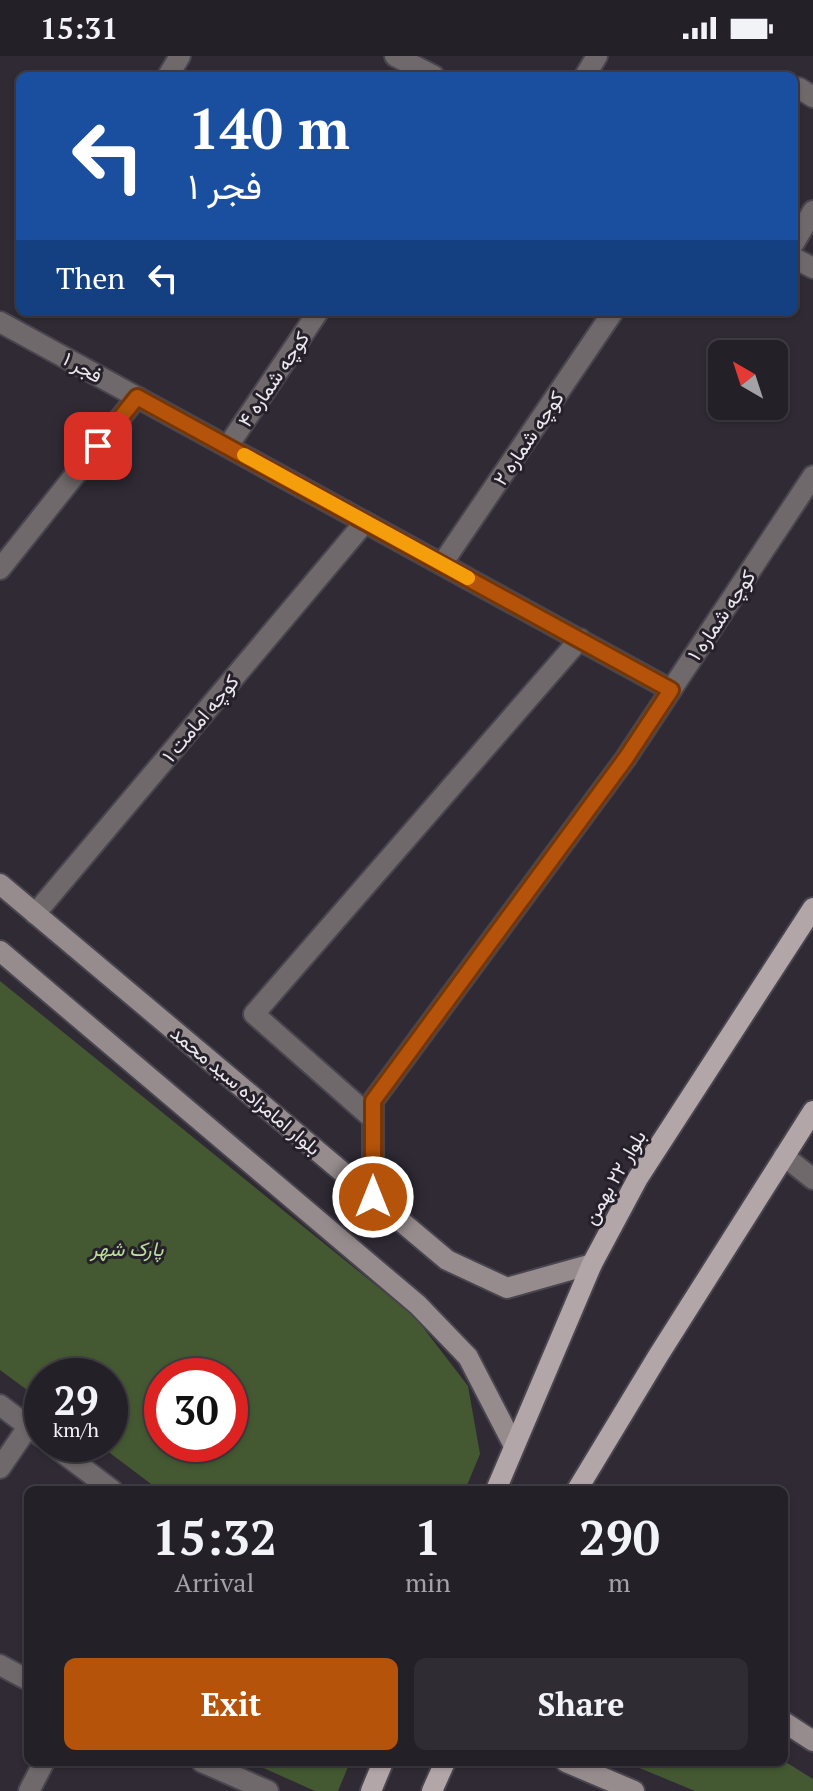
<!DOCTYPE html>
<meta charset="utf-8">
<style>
body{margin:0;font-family:"PT Serif",Vazirmatn,serif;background:#2f2d33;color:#f1f3f6;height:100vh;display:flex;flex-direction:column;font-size:30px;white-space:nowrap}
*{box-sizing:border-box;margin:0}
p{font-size:26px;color:#a3a3a7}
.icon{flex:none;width:44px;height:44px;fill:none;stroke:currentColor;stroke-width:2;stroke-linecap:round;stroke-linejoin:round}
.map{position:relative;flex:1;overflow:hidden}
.details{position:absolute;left:24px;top:1430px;width:764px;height:280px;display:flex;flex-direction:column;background:#232027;border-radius:12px;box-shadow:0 2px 6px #0004,0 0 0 2px #403e44}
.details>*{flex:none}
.banner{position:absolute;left:16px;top:16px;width:782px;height:244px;border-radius:12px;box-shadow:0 2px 6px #0004,0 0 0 2px #403e44;background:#1a4fa0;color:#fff;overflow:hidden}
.needle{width:52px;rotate:321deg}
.buttons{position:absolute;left:708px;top:284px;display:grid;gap:16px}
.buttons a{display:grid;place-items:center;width:80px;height:80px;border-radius:12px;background:#232027;box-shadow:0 2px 6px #0004,0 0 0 2px #403e44;font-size:40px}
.speed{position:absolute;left:24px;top:1302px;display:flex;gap:16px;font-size:40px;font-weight:700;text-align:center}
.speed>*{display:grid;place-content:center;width:104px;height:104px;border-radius:50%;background:#232027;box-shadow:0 2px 6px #0004,0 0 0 2px #403e44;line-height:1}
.speed small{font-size:20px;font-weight:400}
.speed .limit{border:12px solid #d22;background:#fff;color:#111}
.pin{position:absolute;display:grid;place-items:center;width:68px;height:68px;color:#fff;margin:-34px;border-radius:16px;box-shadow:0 4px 12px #0006}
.me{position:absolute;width:88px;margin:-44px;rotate:0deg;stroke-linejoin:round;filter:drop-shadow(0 0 6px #0008)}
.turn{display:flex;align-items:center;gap:28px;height:168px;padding:0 40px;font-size:36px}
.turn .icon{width:104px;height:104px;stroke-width:2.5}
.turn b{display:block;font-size:56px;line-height:68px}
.then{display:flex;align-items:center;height:76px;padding:0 40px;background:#0003;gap:16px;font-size:30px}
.eta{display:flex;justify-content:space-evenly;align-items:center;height:136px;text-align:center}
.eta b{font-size:48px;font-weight:700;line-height:56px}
.primary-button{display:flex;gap:16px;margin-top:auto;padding:16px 40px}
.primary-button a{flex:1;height:92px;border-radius:12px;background:#b45309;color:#fff;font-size:32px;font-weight:700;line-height:92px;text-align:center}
.primary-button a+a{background:#2f2d33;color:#f1f3f6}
.status{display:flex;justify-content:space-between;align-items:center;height:56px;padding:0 40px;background:#232027;direction:ltr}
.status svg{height:22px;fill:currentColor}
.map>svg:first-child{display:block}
</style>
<div class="status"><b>15:31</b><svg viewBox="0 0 49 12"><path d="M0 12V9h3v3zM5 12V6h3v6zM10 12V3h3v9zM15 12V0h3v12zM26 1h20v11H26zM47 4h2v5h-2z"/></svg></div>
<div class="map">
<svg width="813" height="1735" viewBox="0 0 813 1735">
<rect width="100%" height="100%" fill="#2f2a34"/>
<!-- green -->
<g fill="#445932" fill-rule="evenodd">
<path d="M0,925L415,1261L468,1330L480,1398L465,1434H159L98,1388H110V1320H42V1345L0,1314ZM162,1320H230V1388H162Z"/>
<path d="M784,1705L813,1723V1735H695L625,1706Z"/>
<path d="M250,1706H350L338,1735H315Z"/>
</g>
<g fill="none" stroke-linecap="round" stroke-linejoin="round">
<!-- minor casing -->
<g stroke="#49454e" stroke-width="24">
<g id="minor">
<path d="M395,0L434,20"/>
<path d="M168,20L180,0"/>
<path d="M585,20L597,0"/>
<path d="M799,32L813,41"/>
<path d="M794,187L813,155"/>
<path d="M794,202L813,212"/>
<path d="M0,266L671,634"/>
<path d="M228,390L318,256"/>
<path d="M442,508L613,256"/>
<path d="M0,513L137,341"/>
<path d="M35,858L365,466"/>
<path d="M373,1063L254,958L580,583"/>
<path d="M784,1100L813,1123"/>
<path d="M373,1141V1045L626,702L813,420"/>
<path d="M0,1349L42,1381"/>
<path d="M51,1388L112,1434"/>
<path d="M0,1412L28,1371"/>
<path d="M0,1609L28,1624"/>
<path d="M202,1706L268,1735"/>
<path d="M29,1735L44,1706"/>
</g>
</g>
<!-- secondary casing -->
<g stroke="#49454e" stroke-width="24">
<g id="secondary">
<path d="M0,828L447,1204L507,1232L592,1208"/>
<path d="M0,895L418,1249L468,1301L514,1390"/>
<path d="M784,1666L813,1685"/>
<path d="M566,1706L634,1735"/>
</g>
</g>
<!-- primary casing -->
<g stroke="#49454e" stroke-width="24">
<g id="primary">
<path d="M496,1434L592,1208L638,1122L813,852"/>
<path d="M577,1434L658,1300L813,1055"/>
<path d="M371,1735L383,1706"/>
<path d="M432,1735L445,1706"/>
</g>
</g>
<!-- minor -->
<use href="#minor" stroke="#70696b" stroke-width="20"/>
<!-- secondary -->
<use href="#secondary" stroke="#968c8e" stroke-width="20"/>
<!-- primary -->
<use href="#primary" stroke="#b3a6a9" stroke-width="20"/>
</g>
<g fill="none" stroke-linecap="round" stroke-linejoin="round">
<!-- route casing -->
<g stroke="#753606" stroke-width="20">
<path id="route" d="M98,390L137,341L671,634L626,702L373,1045V1141"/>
</g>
<!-- route -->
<use href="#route" stroke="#b45309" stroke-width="14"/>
<!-- slow -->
<path stroke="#f59e0b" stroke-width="14" d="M244,399L468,522"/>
</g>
<g text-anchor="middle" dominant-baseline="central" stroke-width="6" stroke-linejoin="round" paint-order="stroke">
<!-- street labels -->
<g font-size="20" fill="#ebe8ee" stroke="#25202a">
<text transform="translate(83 311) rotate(29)">فجر ۱</text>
<text transform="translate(273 323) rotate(-56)">کوچه شماره ۴</text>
<text transform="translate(528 382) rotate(-56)">کوچه شماره ۲</text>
<text transform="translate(721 559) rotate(-56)">کوچه شماره ۱</text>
<text transform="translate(200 662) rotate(-50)">کوچه امامت ۱</text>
<text transform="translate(246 1034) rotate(40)">بلوار امامزاده سید محمد</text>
<text transform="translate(614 1121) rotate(-60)">بلوار ۲۲ بهمن</text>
</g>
<!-- park labels -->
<g font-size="20" font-style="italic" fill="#bae19a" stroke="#25202a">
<text x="127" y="1192">پارک شهر</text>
</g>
</g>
</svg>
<div class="buttons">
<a><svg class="needle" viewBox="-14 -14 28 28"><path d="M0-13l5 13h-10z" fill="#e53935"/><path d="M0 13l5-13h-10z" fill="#a3a3a7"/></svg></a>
</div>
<div class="speed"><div>29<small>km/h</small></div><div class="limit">30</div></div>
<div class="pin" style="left:98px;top:390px;background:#d93025"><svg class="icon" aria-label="arrive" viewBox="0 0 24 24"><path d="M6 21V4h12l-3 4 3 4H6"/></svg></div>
<svg class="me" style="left:373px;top:1141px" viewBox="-20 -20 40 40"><circle r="17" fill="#b45309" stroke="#fff" stroke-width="3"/><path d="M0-11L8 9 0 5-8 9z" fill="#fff"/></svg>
<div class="banner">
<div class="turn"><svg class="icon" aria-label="left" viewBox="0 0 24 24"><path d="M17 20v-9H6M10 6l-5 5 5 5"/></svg><div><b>140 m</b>فجر ۱</div></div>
<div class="then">Then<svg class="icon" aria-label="left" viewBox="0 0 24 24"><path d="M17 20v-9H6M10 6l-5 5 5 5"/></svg></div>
</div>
<section class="details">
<div class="eta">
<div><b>15:32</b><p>Arrival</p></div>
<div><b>1</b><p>min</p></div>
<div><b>290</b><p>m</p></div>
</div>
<div class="primary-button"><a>Exit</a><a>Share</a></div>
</section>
</div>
